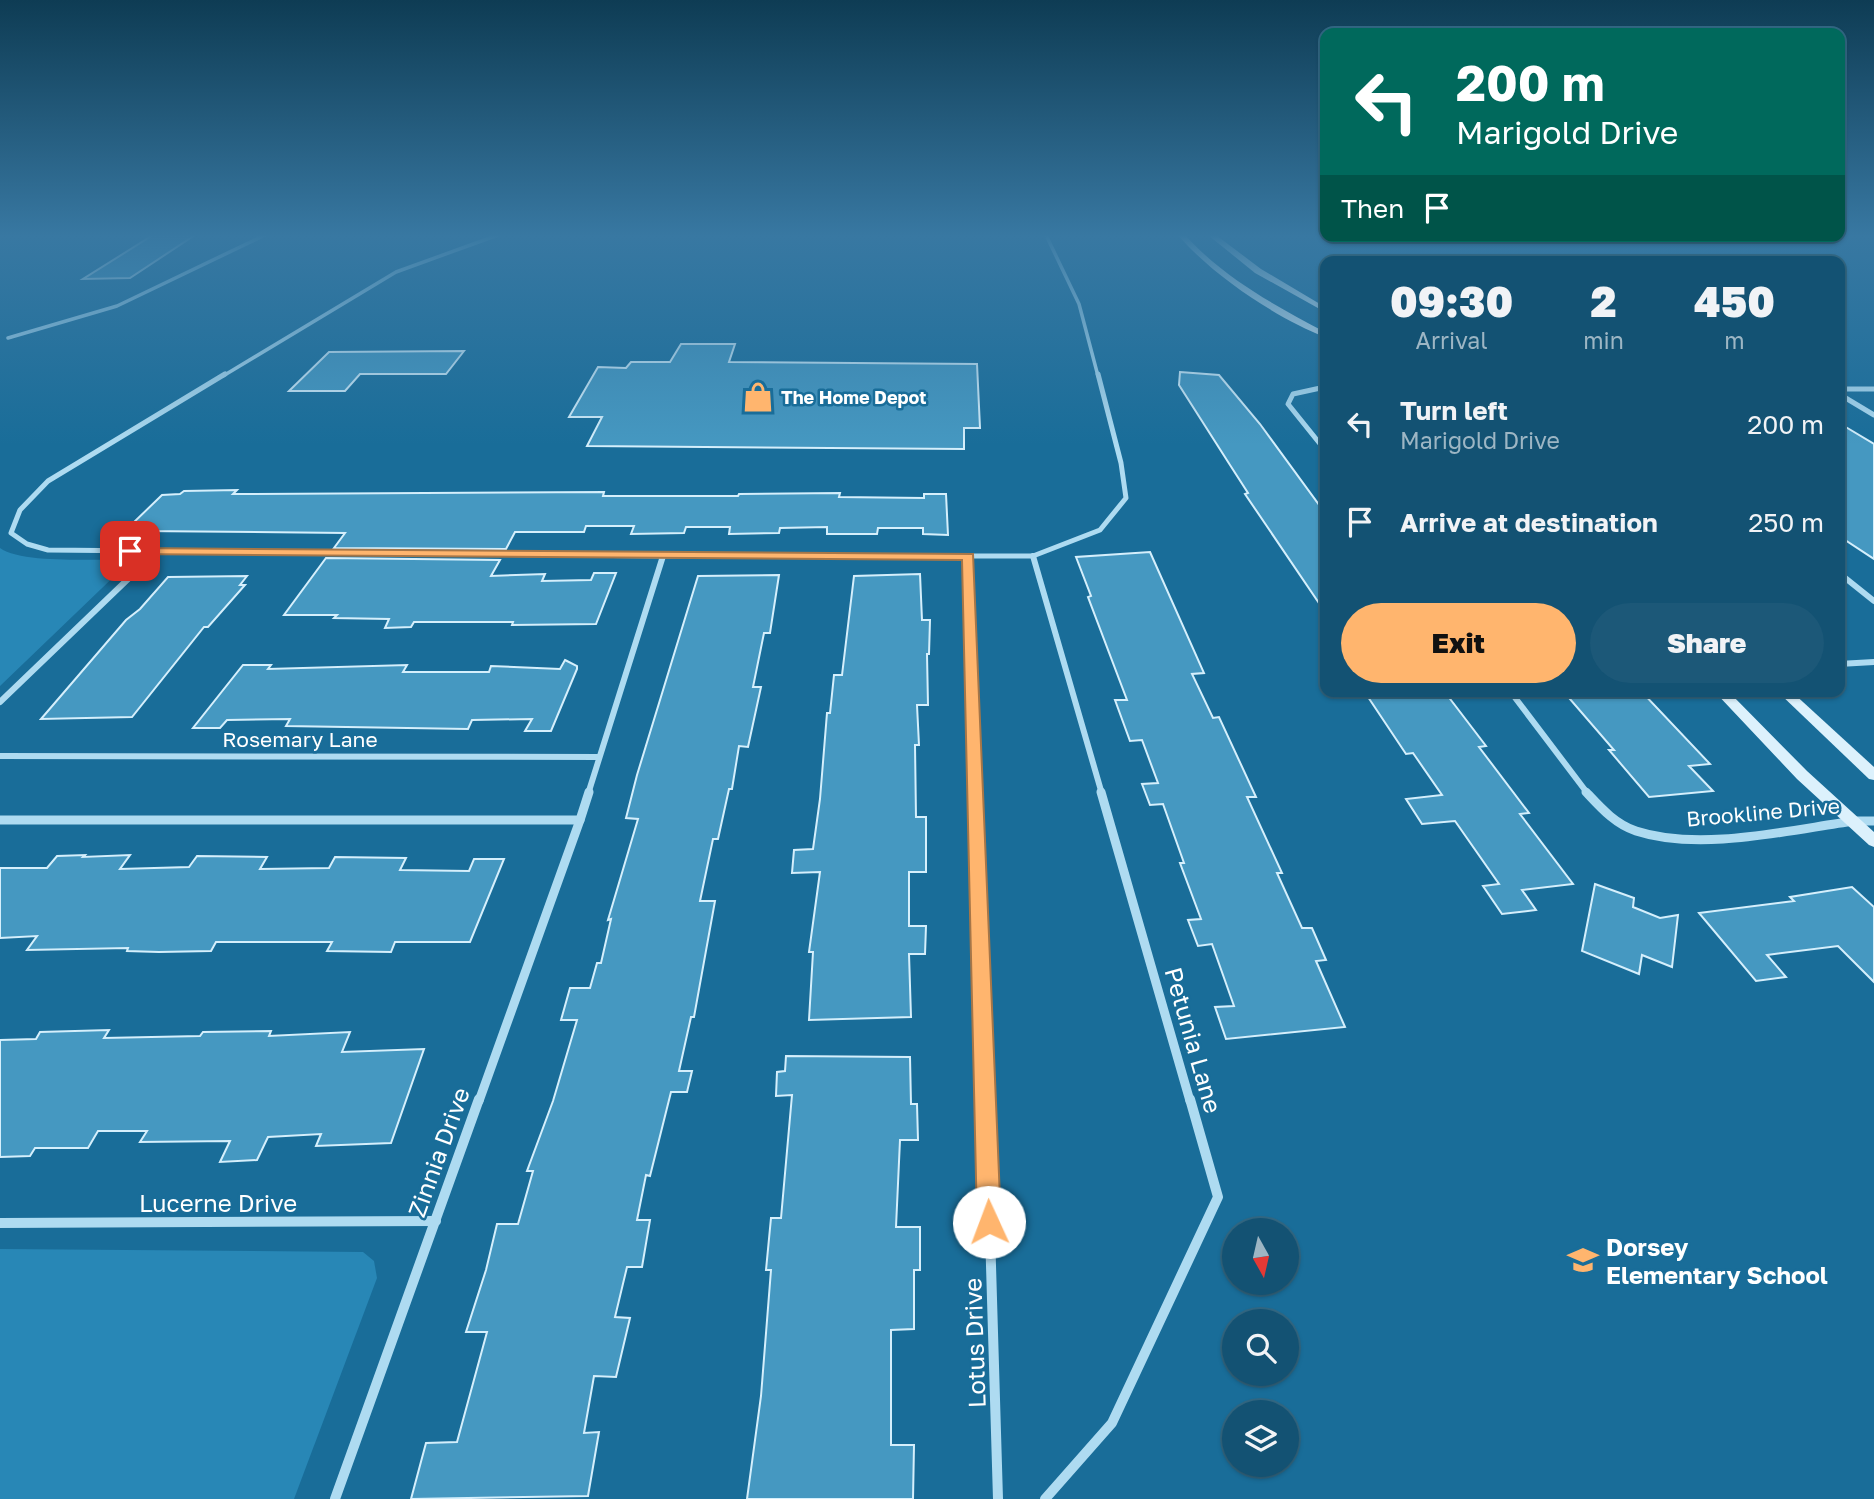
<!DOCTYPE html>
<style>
body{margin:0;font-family:"Golos Text",sans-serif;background:#1c5878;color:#f1f3f6;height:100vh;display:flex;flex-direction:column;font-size:26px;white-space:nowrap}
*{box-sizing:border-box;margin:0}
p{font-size:23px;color:#9db6c4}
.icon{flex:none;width:38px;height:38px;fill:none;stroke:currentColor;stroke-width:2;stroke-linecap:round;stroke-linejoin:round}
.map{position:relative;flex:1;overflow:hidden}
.sheet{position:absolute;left:1320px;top:256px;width:525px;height:441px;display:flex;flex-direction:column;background:#135273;border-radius:14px;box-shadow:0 2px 5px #0004,0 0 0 2px #326985}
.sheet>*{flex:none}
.hud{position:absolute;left:1320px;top:28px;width:525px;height:214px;border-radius:14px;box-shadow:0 2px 5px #0004,0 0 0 2px #326985;background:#00695c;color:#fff;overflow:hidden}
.needle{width:46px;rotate:172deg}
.buttons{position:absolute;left:1222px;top:1218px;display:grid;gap:14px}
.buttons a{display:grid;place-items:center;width:77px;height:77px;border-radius:50%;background:#135273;box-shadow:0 2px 5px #0004,0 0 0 2px #326985;font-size:35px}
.pin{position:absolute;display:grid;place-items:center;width:60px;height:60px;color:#fff;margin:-30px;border-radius:14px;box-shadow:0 4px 10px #0006}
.me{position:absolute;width:77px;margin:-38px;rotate:358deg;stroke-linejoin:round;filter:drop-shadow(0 0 5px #0008)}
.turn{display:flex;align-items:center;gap:24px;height:147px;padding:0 21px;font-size:32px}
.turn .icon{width:91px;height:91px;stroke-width:2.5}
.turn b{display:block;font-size:49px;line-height:60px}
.then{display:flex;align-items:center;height:66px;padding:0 21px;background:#0003;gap:14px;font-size:26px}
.eta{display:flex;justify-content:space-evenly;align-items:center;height:119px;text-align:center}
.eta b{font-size:42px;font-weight:800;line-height:49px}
.button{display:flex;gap:14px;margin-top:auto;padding:14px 21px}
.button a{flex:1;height:80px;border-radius:42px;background:#ffb56e;color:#111;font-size:28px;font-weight:800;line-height:80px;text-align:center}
.button a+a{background:#1c5878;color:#f1f3f6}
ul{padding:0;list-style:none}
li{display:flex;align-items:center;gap:21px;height:98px;padding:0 21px}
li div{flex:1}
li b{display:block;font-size:26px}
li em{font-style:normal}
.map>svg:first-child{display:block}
</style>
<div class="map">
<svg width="1874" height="1499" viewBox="0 0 1874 1499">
<rect width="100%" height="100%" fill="#196d99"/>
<!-- green -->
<g fill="#2887b6">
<path d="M0,548C20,563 88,559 115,560H121L126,565L0,686Z"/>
<path d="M0,1249L363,1252L374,1261L377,1278L294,1499H0Z"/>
</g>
<!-- building -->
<g fill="#4598c1" stroke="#d5effc" stroke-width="2">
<path d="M153,235H195L130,278L83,279Z"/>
<path d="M681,344H735L729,362L977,364L980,428H964V449L587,446L602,417H569L598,367L626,368L631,362H670Z"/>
<path d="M464,351L446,374H360L345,391H289L329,352Z"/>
<path d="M1180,372L1219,375L1260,424L1325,513V612L1245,494L1248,493L1230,465L1179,385Z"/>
<path d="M1839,423L1874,444V559L1839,536Z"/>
<path d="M237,490L233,494L604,492L603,496H738L739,494L840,493L839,497L924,498V494H946L948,535L923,534V528H878L877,534H827V527L780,528L779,533L729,534L730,527H686L684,533L631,534L634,526H586L584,532H515L506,549L334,548L345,533L142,531L147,526H130L162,495L180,494L184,491Z"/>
<path d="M1150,552L1204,673L1192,674L1213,718L1219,717L1256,797H1247L1282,873H1277L1302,928H1312L1326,960L1316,961L1345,1027L1226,1039L1215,1007L1234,1006L1212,944L1198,946L1188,920L1201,919L1180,863H1184L1163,804L1150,805L1142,784L1158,783L1142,740L1130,741L1115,700H1127L1088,597L1091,596L1076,557Z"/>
<path d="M326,558L500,560L491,576L545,574L542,581L591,580L594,573H616L596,624L512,625L513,622H414L411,627L385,628L389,619L334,618L337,615H284Z"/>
<path d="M920,574L922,620H930L929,654H927L928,705H917L919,745H915L916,817H926V872H909V926H926L925,954H909L911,1017L809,1020L813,952H809L820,872L792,873L794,850L813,849L820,799L827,713H830L834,675H842L854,576Z"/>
<path d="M779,575L770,633H764L753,687H761L748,747L739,746L732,789H729L718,839H713L700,901H715L694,1017H691L679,1071H692L687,1092H671L650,1176L646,1175L637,1220H650L642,1267H627L615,1317L630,1318L616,1377L594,1376L584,1433L599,1432L588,1496L411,1499L426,1443L457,1442L487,1332H466L486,1270L497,1224H518L533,1171H527L553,1101L577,1020H561L570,988H590L597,963H601L611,919L608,920L638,819L626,818L637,775L698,576Z"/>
<path d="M247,576L240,585H245L208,627H204L132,717L41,719L126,620L140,609L168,577Z"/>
<path d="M565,660L577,666V669L551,731H525L532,719L472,720L468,729L286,726L290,719L227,720L220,728H193L243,665H271L268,669L407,665L403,672H489L491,666L560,669Z"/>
<path d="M1364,691H1444L1486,746L1479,747L1529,813L1520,814L1573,884L1522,890L1536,910L1502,914L1483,886L1499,884L1455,821L1422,824L1406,799L1442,795L1413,753L1406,754Z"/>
<path d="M1563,691H1641L1710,764L1689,766L1713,791L1649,797L1609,750H1614Z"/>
<path d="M85,855L83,857L130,855L120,869L189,867L197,856L267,857L260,869L329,868L335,857L406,858L400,870L469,871L474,859H504L470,942H395L391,952L327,951L332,942H216L211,951L159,952L127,951L128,948L27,950L37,936L0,938V868H47L57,856Z"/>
<path d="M1595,884L1634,898L1633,907L1660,918L1678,915L1672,967L1642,955L1639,974L1582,951Z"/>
<path d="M1852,887L1874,907V982L1838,946L1767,955L1786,977L1756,981L1699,913L1794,901L1790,897Z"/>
<path d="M109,1030L104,1038L200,1036L203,1032L271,1031L269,1036L350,1032L342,1052L424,1049L391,1143L316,1146L321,1134L268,1137L257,1160L220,1162L230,1141L140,1142L147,1131H98L88,1148H35L30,1156L0,1157V1040L36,1039L40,1032Z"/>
<path d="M786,1056L910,1057L911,1104H917L918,1140H900L896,1227H920V1270H914V1329L891,1330V1445H914L913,1499H747L761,1396L771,1270H766L771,1218H781L792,1095L776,1096L777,1072L785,1071Z"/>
</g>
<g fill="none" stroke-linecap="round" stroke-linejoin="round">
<!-- street-far4 -->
<g stroke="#aedbf1" stroke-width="3.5">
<path d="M1046,235L1079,304L1098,376"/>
<path d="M8,338L117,306L265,235"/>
<path d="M223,376L396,272L498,235"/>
</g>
<!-- street-far3 -->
<g stroke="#aedbf1" stroke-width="5">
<path d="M225,374L48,481L20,510L11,533L27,544L48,550L663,556H1033L1100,530L1126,498L1121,463L1098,374"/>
<path d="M1325,387L1293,394L1288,404L1325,450"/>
<path d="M1839,389H1874"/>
<path d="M1839,394L1874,415"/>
<path d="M150,558L156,552"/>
</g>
<!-- street-far2 -->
<g stroke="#aedbf1" stroke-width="6">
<path d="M969,556L976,794"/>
<path d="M1033,556L1102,794"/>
<path d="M1839,573L1874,601"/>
<path d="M1839,664L1874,662"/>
<path d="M1510,691L1588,794"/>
<path d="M0,702L152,556"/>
<path d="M0,756L599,757"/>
<path d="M588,794L663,556"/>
</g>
<!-- street-far1 -->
<g stroke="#aedbf1" stroke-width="9">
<path d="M976,792L986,1101"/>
<path d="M1101,792L1190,1101"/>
<path d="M1586,792C1601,808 1615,824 1636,831C1700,852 1789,830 1854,821H1874"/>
<path d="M0,820H580L589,792"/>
<path d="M479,1101L580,820"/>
</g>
<!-- street -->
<g stroke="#aedbf1" stroke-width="10">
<path d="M986,1099L998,1499"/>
<path d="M0,1223L436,1221"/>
<path d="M335,1499L479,1099"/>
<path d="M1045,1499L1112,1423L1218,1197L1190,1099"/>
</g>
<!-- secondary -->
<g fill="#dcf1fc" fill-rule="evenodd">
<path d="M1178,235H1185C1224,278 1274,305 1325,332V337C1276,318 1212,275 1178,235Z"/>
<path d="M1208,235H1216L1261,269L1325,307V312L1255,273Z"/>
<path d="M1714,691H1728L1807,771L1874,832V847L1869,845L1797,779Z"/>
<path d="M1777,691H1791L1874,767V780L1869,779Z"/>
</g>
</g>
<!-- sky -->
<linearGradient id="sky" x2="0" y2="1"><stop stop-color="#0e3c54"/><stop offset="0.53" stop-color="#3878a2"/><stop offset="1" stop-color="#3878a2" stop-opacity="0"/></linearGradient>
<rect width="1874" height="445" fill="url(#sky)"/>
<!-- route -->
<path fill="#ffb56e" stroke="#a67648" stroke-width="2" d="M130,548L973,554L1001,1222L997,1230L989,1234L981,1230L977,1222L962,560L125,554L123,551Z"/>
<!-- icons -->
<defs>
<g id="shop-bare" transform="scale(2.415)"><path d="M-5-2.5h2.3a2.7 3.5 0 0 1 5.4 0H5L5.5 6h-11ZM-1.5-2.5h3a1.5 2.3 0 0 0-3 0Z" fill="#ffb56e" stroke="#196d99" stroke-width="2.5" paint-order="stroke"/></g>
<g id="school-bare" transform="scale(2.415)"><path d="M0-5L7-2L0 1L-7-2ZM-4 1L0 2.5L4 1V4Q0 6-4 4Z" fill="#ffb56e" stroke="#196d99" stroke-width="2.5" paint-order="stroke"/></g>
</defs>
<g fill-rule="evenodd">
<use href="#shop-bare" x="758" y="397"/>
<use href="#school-bare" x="1583" y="1260"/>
</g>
<g text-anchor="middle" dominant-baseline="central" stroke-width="5" stroke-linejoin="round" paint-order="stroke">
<!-- far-poi labels -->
<g font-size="18" font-weight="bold" fill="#fff" stroke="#196d99" text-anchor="start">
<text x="781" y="397">The Home Depot</text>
</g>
<!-- street labels -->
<g font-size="21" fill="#fff" stroke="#196d99">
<text x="300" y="739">Rosemary Lane</text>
<text transform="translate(1763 812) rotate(-5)">Brookline Drive</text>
</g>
<!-- near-street labels -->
<g font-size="24" fill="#fff" stroke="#196d99">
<text transform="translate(1194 1040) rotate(74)">Petunia Lane</text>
<text transform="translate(438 1152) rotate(-70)">Zinnia Drive</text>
<text x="218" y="1202">Lucerne Drive</text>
<text transform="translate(974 1343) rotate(-92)">Lotus Drive</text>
</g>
<!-- near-poi labels -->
<g font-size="24" font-weight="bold" fill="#fff" stroke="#196d99" text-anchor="start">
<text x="1606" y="1246">Dorsey<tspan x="1606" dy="28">Elementary School</tspan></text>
</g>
</g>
</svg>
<div class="buttons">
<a><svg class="needle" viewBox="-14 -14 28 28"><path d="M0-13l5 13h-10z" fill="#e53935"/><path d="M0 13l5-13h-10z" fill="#9db6c4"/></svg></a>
<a><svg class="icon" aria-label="search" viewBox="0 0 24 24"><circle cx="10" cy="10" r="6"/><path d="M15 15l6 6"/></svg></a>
<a><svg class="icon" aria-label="layers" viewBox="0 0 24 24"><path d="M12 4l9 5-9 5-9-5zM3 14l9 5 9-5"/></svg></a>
</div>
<div class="pin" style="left:130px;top:551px;background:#d93025"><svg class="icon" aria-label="arrive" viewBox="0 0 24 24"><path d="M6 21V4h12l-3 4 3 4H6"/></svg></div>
<svg class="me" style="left:989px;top:1222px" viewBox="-20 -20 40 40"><circle r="19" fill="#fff"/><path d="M0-13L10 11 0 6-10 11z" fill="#ffb56e"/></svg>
<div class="hud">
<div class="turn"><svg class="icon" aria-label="left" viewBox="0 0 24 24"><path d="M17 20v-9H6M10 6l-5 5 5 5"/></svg><div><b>200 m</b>Marigold Drive</div></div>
<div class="then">Then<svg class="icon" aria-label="arrive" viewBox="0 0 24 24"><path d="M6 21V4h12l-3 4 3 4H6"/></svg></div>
</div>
<section class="sheet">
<div class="eta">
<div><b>09:30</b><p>Arrival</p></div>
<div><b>2</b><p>min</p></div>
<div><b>450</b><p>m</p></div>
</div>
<ul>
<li><svg class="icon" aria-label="left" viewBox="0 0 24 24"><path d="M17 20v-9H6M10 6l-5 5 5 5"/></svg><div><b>Turn left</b><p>Marigold Drive</p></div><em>200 m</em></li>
<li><svg class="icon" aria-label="arrive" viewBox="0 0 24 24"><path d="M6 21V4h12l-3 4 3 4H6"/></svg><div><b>Arrive at destination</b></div><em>250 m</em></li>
</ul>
<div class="button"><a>Exit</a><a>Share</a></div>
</section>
</div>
